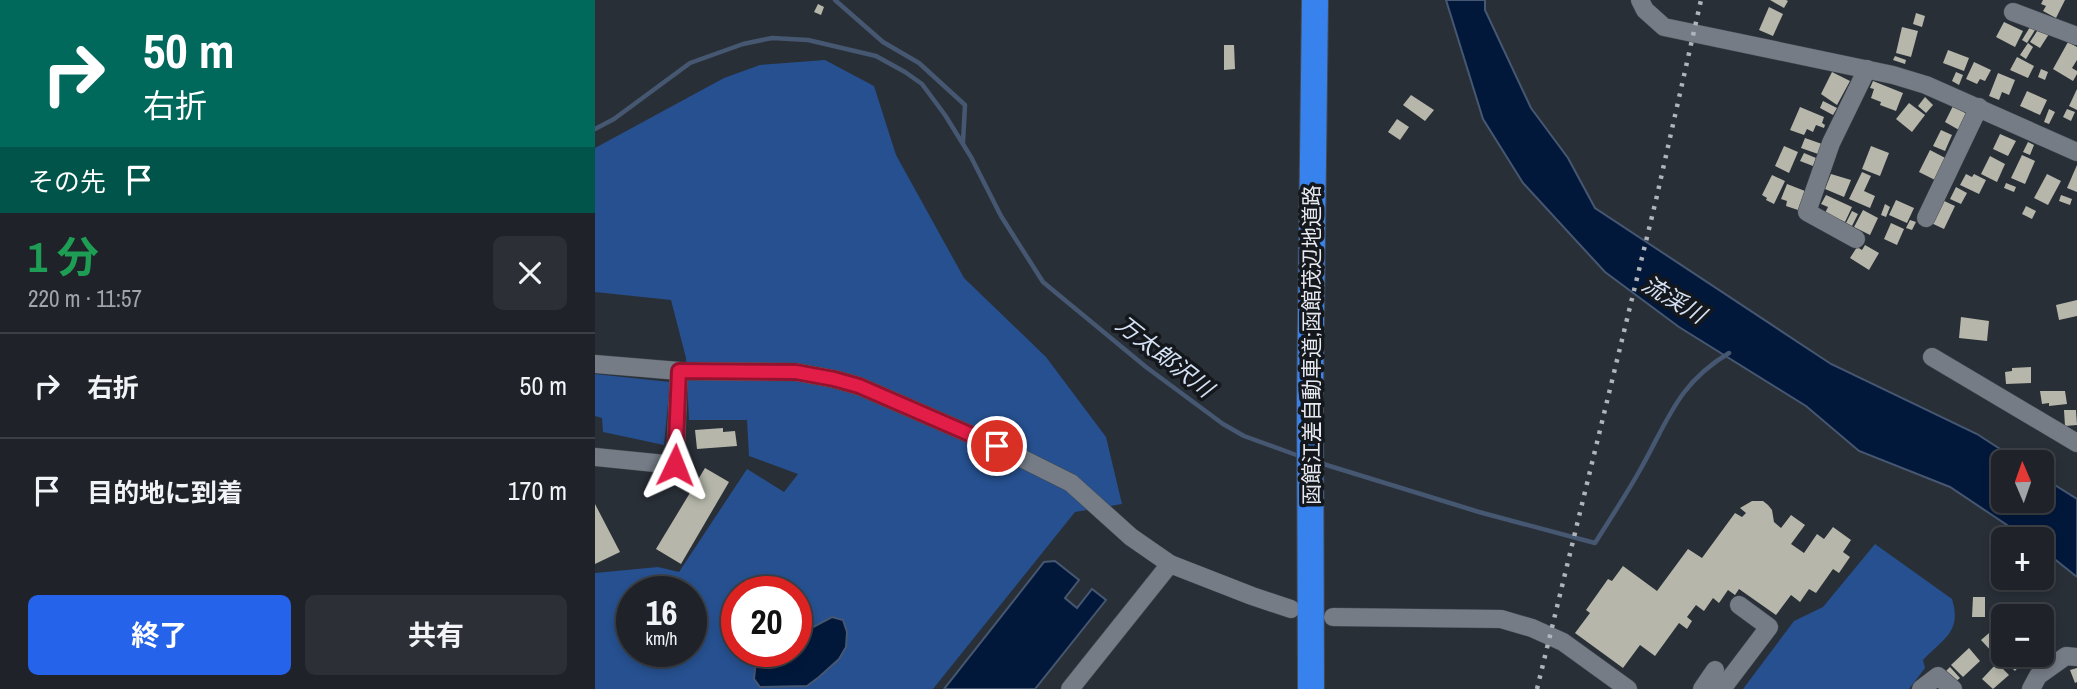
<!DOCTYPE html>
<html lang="ja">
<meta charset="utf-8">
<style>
body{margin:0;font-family:"Archivo Narrow","Noto Sans JP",sans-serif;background:#2c2f35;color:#f1f3f6;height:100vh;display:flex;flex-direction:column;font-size:26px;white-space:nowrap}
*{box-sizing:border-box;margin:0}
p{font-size:23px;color:#a1a4a8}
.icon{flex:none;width:38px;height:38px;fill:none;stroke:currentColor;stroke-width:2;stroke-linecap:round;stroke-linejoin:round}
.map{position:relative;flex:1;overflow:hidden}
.side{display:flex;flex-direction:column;background:#1f2329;width:595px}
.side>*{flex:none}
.top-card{background:#00695c;color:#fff;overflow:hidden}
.needle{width:46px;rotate:358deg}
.tools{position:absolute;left:1396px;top:450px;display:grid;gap:14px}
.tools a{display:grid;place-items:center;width:63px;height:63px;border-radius:10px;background:#1f2329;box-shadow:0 4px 10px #0003,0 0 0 2px #3c4046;font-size:35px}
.speed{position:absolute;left:21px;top:576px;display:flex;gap:14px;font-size:35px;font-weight:700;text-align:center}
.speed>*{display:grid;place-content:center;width:91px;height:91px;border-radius:50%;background:#1f2329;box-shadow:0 4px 10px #0003,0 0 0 2px #3c4046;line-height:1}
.speed small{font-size:18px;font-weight:400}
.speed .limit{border:10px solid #d22;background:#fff;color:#111}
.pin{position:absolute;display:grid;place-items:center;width:60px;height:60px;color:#fff;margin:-30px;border:4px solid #fff;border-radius:50%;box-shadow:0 2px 7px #0007}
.me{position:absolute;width:77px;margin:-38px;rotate:2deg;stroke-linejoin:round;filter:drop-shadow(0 0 5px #0008)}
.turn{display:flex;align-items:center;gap:24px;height:147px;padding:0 28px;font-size:32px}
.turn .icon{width:91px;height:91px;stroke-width:2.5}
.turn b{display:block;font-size:49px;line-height:60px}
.then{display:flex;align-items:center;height:66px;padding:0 28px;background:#0003;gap:14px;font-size:26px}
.round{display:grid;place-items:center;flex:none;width:74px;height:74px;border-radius:10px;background:#2c2f35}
.head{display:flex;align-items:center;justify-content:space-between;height:119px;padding:0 28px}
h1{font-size:42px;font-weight:700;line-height:52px;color:#1e9e55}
.action{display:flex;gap:14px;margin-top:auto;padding:14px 28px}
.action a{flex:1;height:80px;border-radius:10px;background:#2563eb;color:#fff;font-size:28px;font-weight:700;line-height:80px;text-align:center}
.action a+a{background:#2c2f35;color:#f1f3f6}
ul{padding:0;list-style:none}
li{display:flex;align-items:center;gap:21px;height:105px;padding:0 28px;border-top:2px solid #3c4046}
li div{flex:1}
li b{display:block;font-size:26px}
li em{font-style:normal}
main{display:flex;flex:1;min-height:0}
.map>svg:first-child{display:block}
</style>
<main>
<section class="side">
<div class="top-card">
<div class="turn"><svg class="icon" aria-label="right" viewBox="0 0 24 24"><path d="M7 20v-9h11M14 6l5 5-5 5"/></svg><div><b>50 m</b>右折</div></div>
<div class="then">その先<svg class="icon" aria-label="arrive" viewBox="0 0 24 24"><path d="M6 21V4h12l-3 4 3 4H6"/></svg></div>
</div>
<div class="head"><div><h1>1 分</h1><p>220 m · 11:57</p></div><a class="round"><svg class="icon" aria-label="close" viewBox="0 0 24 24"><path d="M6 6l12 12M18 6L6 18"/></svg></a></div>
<ul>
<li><svg class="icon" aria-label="right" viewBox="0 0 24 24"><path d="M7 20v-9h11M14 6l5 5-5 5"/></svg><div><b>右折</b></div><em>50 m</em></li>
<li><svg class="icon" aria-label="arrive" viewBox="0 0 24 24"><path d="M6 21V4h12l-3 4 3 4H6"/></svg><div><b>目的地に到着</b></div><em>170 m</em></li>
</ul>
<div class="action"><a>終了</a><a>共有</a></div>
</section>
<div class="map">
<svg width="1482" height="689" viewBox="0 0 1482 689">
<rect width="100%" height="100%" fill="#292f37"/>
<!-- green -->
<g fill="#26508f" fill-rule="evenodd">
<path d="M230,60L279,86L301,155L369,278L451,357L511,437L527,504L480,512L338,689H0V573L63,567L84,572L152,469L189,492L203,474L154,456L152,420H94L91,358L76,300L0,292V148L129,78L165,65ZM37,592H96V651H37ZM142,592H201V651H142Z"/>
<path d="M0,374L75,382L69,445L8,432L7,418L0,416Z"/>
<path d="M1280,544L1357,599C1367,632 1349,638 1328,660L1330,668L1314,689H1148L1199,621L1228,607Z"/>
</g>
<!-- water -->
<g fill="#02183b" stroke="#465771" stroke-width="2">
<path d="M851,0H890V10L936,108L973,158L1000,208L1236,364L1382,434L1425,462H1409V500H1447V477L1482,499V577L1447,549V539H1433L1355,487L1264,451L1211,406L1084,327L1010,272L928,183L888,119Z"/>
<path d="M460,561L484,580L470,598L482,608L497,589L511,600L440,689H349L449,562Z"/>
<path d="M237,617L248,620L252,632L251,647L244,659L224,677L212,686L165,687L159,679L161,660L167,651H201V636Z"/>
</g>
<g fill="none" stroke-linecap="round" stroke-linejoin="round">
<!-- stream -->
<g stroke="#465771" stroke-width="4.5">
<path d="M240,0L288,42L324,63L370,105L368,142"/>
<path d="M0,129L19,119L95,63L148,44L177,38L213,40L281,56L310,72L327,84L350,115L376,157L406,216L448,282L551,367L628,424L649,436L707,457"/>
<path d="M725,463L884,512L1000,543C1015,519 1031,495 1045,470C1073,421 1082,384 1134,353"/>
</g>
</g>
<!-- building -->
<g fill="#b6b7aa">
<path d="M1175,0H1191L1193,1L1189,8Z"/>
<path d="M1448,0H1470L1461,18L1448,11L1451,6L1446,4Z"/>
<path d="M223,4L229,7L226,15L219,12Z"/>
<path d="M1174,7L1188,14L1178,36L1164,30Z"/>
<path d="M1321,13L1330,16L1327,27L1318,24Z"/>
<path d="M1409,22L1428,31L1420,47L1401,37Z"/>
<path d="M1307,27L1323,31L1316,57L1301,53Z"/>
<path d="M1435,27L1440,30L1432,43L1427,40Z"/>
<path d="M1444,28L1454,34L1445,48L1435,42Z"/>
<path d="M1473,42L1482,47V60L1477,68L1482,71V74L1478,81L1458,69Z"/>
<path d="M1433,43L1438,47L1431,59L1425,55Z"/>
<path d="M629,45H639L640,69L629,70Z"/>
<path d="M1353,50L1374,58L1369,71L1348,63Z"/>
<path d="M1300,56L1311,60L1310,64L1298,60Z"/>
<path d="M1422,57L1439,66L1433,78L1415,70Z"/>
<path d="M1379,62L1396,70L1390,81L1385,79L1382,84L1371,79Z"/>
<path d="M1446,69L1453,72L1450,80L1443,77Z"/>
<path d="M1237,72L1255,81L1242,105L1226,94Z"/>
<path d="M1361,72L1368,75L1364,85L1357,81Z"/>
<path d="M1403,73L1420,80L1414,95L1407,92L1404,100L1394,96Z"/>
<path d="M1278,81L1308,93L1301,111L1285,105L1286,102L1276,98L1279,89L1275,88Z"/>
<path d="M1482,89V110L1474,106Z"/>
<path d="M1432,91L1452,100L1445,115L1425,106Z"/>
<path d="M816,95L839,110L830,121L808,105Z"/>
<path d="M1330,97L1338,105L1331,113L1323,106Z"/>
<path d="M1228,101L1242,108L1238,115L1225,108Z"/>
<path d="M1314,103L1330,115L1317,132L1301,119Z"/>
<path d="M1358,106L1372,114L1364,130L1350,122Z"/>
<path d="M1205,107L1229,117L1227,123L1230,125L1229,128L1221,125L1218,132L1212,129L1209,135L1195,130Z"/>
<path d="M1454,109L1460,112L1454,124L1449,122Z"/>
<path d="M1472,109L1480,112L1476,121L1468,117Z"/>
<path d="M802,119L814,127L805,140L793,132Z"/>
<path d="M1346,130L1357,135L1350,151L1338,146Z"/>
<path d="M1405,134L1421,141L1413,156L1398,149Z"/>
<path d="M1210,138L1227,144L1223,154L1206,148Z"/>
<path d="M1433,142L1439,145L1435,155L1428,152Z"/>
<path d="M1189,146L1203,152L1194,173L1180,166Z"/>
<path d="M1276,146L1294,153L1285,176L1267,169Z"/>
<path d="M1335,150L1354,160L1342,181L1324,172Z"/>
<path d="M1209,153L1221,158L1218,166L1205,161Z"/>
<path d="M1427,155L1440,161L1430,184L1416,178Z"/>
<path d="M1395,156L1410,164L1402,182L1386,174Z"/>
<path d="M1482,165V192L1472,188Z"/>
<path d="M1267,172L1276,176L1269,191L1280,196L1275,208L1254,199Z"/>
<path d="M1236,174L1256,180L1249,197L1230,189Z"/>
<path d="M1371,174L1377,177L1379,174L1391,180L1384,194L1365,185Z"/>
<path d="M1452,174L1466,181L1453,205L1439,198Z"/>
<path d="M1177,175L1190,181L1179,204L1171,200L1172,198L1167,195Z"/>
<path d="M1411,183L1421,187L1419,192L1409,188Z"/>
<path d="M1192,184L1210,191L1203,210L1191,206L1192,201L1186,199Z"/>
<path d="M1361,187L1372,193L1366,204L1355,199Z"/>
<path d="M1231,195L1257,207L1250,222L1230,213L1233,207L1226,204Z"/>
<path d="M1466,195L1477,199L1475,205L1464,201Z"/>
<path d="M1345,199L1360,206L1349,229L1334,222Z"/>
<path d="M1301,200L1319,208L1312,223L1294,215Z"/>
<path d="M1290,204L1295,207L1291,217L1286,215Z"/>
<path d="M1431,206L1441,211L1437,219L1427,214Z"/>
<path d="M1268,210L1283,218L1275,235L1259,227Z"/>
<path d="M1257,211L1263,214L1257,226L1251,223Z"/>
<path d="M1315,220L1321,222L1317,230L1311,228Z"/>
<path d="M1296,223L1309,229L1302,245L1289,239Z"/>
<path d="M1270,245L1284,253L1274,270L1255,258L1262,247L1267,250Z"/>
<path d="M1482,300V316L1464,320L1461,305Z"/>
<path d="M1366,317L1394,321L1392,341L1364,338Z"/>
<path d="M1436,367V383L1411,384L1410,372L1417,371V368Z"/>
<path d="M1445,391H1470L1472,404L1454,406V403L1447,404Z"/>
<path d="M1469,410H1481L1482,425L1470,426Z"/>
<path d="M128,428V432L140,431L142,446L102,449L100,430Z"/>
<path d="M110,468L134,482L86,564L61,549Z"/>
<path d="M1157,501H1168L1173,505L1177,510L1179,522L1186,528L1196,515L1210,525L1196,544L1209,553L1222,534L1229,539L1238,527L1256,540L1248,552L1255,557L1244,573L1238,569L1221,593L1214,589L1205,602L1196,595L1181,615L1144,589L1140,595L1133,590L1124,603L1118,598L1109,611L1101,605L1092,617L1097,621L1092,629L1084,623L1060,656L1045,645L1028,668L980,633L995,613L991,610L1013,579L1017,581L1028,566L1062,591L1093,549L1107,558L1140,513L1147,517L1151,513L1145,508Z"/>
<path d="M0,504L25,552L0,564Z"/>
<path d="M1378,597H1390V617H1377Z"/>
<path d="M1401,627L1409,635V645L1399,654L1386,640Z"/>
<path d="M1451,641L1461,653L1446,665L1439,656L1447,654V644Z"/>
<path d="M1374,648L1385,661L1368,677L1356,665Z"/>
<path d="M1422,654H1431L1439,661L1433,668L1427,663L1420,671L1413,664Z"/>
<path d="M1402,663L1414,675L1398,689L1387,679Z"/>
<path d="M1355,667L1365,678L1360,682L1351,671Z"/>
<path d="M1482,668V682L1480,683L1475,670Z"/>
</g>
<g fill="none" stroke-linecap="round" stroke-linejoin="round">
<!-- minor casing -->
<g stroke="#444a51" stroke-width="19">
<g id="minor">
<path d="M1045,0L1050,10L1069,27L1298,75L1331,85L1482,152"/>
<path d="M1418,12L1482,36"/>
<path d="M1331,218L1384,107"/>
<path d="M1261,239L1212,212L1236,143L1272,69"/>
<path d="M1337,357L1482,443"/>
<path d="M0,364L84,371L201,372L239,379L264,386L402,446L476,483L536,537L575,564L657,596L696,609"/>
<path d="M0,457L80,465L84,371"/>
<path d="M738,617L906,619L937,628L968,642L1033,689"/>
<path d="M475,689L575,564"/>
<path d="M1107,689L1120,670"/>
<path d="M1127,689L1174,627L1144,605"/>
<path d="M1326,689L1343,676L1358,689"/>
<path d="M1436,689L1443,676L1471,656L1482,657"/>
</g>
</g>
<!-- highway casing -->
<g stroke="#444a51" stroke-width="28">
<path id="highway" d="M716,689L715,399L720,0"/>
</g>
<!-- minor -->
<use href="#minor" stroke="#757c86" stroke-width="18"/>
<!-- highway -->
<use href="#highway" stroke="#3882ee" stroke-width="26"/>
<!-- rail -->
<path stroke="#b0b5bb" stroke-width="4.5" stroke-dasharray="3.5 7" stroke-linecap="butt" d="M942,689L1061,200L1106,0"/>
</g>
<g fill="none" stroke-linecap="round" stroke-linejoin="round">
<!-- route casing -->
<g stroke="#92132f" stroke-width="18">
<path id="route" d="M80,465L84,371L201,372L239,379L264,386L402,446"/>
</g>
<!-- route -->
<use href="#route" stroke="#e11d48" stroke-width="12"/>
</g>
<g text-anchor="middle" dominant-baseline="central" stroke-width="7" stroke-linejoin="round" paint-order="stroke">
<!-- street labels -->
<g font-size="21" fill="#e6eaf0" stroke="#14171b">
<text transform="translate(716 345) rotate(-90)">函館江差自動車道;函館茂辺地道路</text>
</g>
<!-- water labels -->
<g font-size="23" font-style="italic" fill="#d5e2f6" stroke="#14171b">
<text transform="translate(1079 299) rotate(31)">流渓川</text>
<text transform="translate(570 356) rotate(38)">万太郎沢川</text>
</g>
</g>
</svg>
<div class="tools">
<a><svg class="needle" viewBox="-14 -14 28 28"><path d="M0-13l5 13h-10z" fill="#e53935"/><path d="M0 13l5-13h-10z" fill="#a1a4a8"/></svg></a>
<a>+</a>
<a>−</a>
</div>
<div class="speed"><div>16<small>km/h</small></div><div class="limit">20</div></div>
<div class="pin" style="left:402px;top:446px;background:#d93025"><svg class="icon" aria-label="arrive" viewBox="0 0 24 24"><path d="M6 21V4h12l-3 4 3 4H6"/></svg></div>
<svg class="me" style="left:80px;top:465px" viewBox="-20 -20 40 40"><path d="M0-17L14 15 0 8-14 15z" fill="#e11d48" stroke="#fff" stroke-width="4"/></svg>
</div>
</main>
